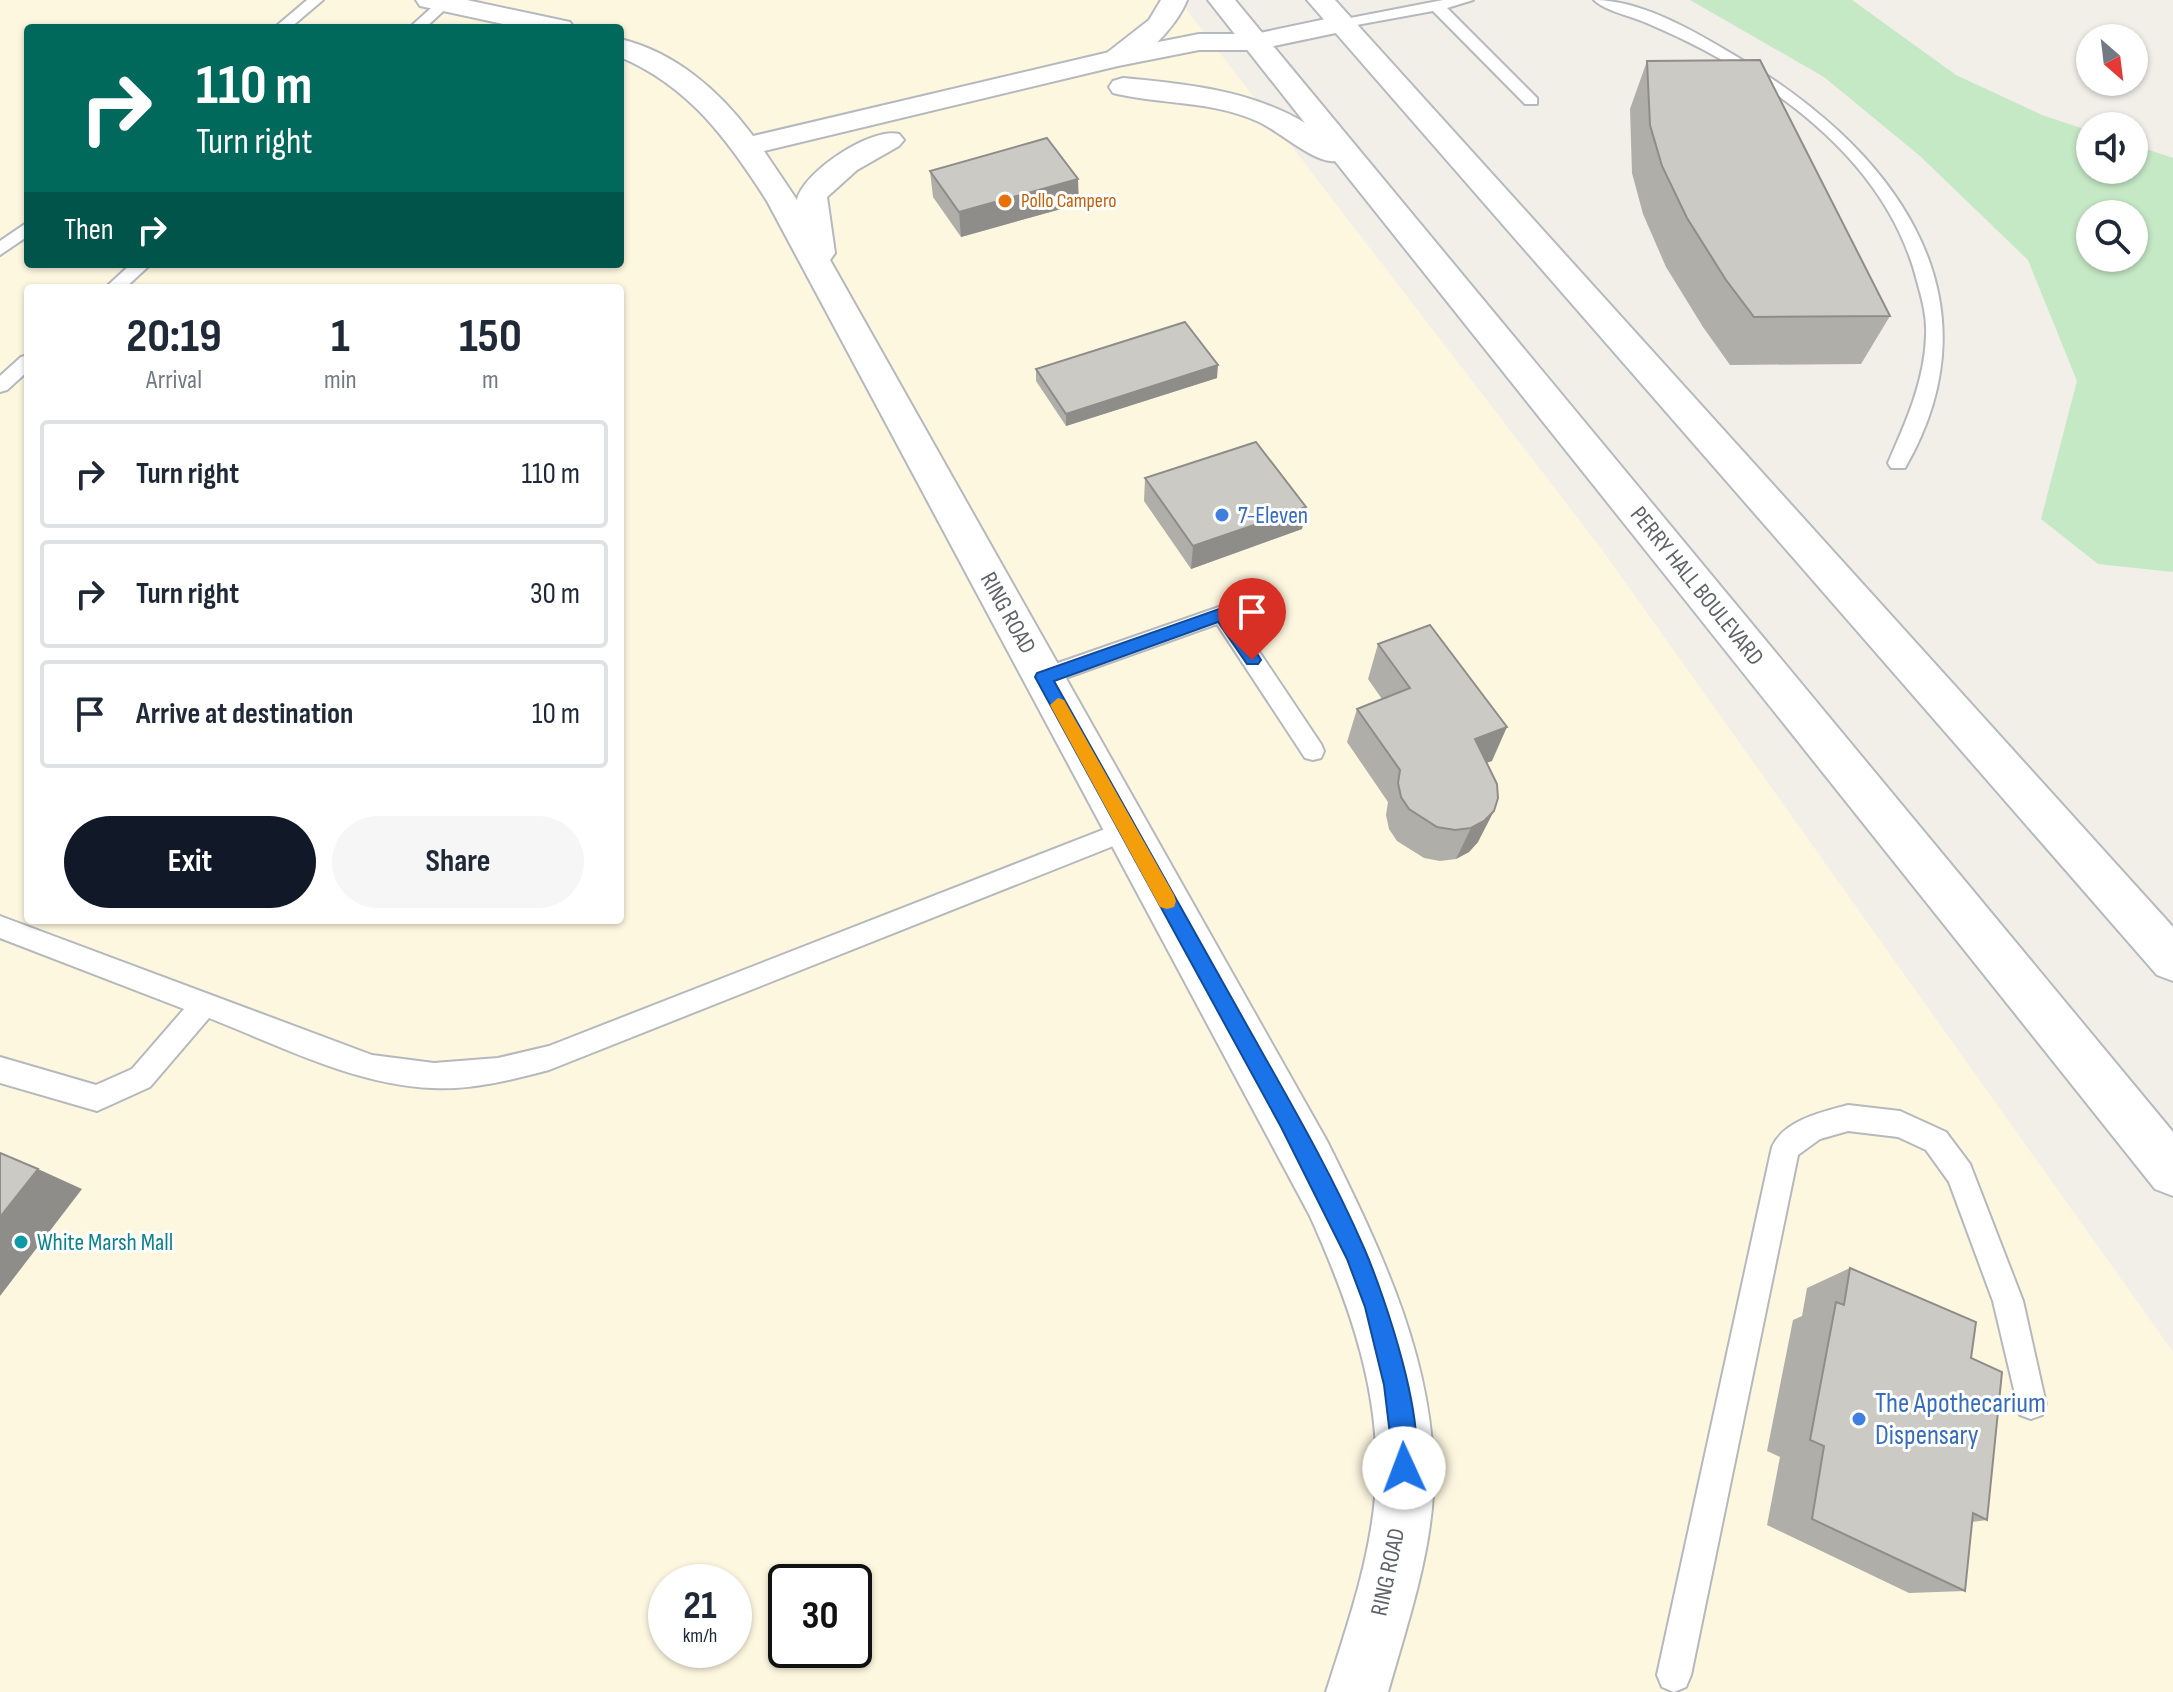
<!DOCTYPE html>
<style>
body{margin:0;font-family:"Sofia Sans Condensed",sans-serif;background:#f6f6f7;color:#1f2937;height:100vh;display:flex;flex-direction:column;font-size:30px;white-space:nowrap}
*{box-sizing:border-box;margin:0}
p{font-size:26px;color:#747a83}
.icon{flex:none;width:44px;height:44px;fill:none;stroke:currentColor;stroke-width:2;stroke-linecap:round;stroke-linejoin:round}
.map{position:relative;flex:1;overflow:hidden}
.drawer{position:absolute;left:24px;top:284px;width:600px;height:640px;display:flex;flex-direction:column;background:#fff;border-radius:8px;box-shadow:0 2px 6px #0004}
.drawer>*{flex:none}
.guide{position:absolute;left:24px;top:24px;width:600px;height:244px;border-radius:8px;box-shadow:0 2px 6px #0004;background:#00695c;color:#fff;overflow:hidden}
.needle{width:52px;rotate:152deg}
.tools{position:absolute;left:2076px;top:24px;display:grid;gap:16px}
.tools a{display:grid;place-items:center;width:72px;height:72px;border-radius:50%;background:#fff;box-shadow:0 2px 6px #0004;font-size:40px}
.speed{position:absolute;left:648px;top:1564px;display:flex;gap:16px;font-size:40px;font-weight:700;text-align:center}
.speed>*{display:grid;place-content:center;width:104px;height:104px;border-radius:50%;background:#fff;box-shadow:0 2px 6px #0004;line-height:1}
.speed small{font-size:20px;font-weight:400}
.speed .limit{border:4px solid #111;border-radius:12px;background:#fff;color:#111}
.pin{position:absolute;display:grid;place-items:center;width:68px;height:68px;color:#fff;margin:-82px -34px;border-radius:50% 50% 50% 0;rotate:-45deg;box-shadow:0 0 8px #0007}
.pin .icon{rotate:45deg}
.me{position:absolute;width:88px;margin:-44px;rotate:358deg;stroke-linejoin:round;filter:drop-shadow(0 0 6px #0008)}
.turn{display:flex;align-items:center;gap:28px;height:168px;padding:0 40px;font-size:36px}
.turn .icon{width:104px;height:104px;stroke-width:2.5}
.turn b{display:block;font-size:56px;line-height:68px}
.then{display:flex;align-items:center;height:76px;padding:0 40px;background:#0003;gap:16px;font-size:30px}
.eta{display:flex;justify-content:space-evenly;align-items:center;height:136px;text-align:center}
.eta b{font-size:48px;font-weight:700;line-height:56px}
.cta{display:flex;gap:16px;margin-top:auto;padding:16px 40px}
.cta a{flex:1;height:92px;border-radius:48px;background:#111827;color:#fff;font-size:32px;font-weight:700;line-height:92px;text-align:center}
.cta a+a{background:#f6f6f7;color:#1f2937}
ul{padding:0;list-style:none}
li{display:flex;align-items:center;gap:24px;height:108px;margin:0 16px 12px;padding:0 24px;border:4px solid #e0e1e3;border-radius:8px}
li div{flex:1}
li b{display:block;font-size:30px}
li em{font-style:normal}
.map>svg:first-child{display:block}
</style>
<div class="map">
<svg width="2173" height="1692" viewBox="0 0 2173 1692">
<rect width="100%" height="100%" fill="#f1efe8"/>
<!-- commercial -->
<path fill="#fef7e0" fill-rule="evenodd" d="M0,0H1179L1603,551L2173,1352V1692H0ZM28,28H620V264H28ZM28,288H620V920H28ZM666,1582H734V1650H666ZM786,1582H854V1650H786Z"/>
<!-- green -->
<path fill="#c5e8c5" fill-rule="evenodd" d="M1690,0H1852L1956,75L2042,115L2090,131V170H2134V145L2173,158V572L2098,564L2041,519L2077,381L2028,260L1920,156L1824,77ZM2090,214H2134V258H2090Z"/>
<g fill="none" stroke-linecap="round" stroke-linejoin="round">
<!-- lane casing -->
<g stroke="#b5b8bc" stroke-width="4">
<g id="lane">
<path d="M307,0H323L290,28H274Z"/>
<path d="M440,0H450L452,3L425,28H409Z"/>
<path d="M1443,0H1473L1447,8L1537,98V104H1525L1433,11L1340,28L1333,24L1340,20Z"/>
<path d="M1594,0C1641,0 1694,31 1734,55C1886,143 2007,291 1905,468H1891L1888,463C1906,422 1925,380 1926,335C1927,316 1922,299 1917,281C1890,174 1798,100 1704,50C1687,41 1668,32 1649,24C1632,16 1607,12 1594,0Z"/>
<path d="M28,222V236L0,255V241Z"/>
<path d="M131,264H151L125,288H105Z"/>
<path d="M28,355V371L7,390L0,392V376L21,357Z"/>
<path d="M1222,606L1230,608L1321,744L1324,751L1321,758L1313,760L1305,758L1217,624L1043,686L1035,683L1032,677L1035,671Z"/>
<path d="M1128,820L1136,823L1140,830L1136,837L549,1070C511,1080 472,1090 433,1088C355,1085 281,1046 209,1018L150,1087L97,1111L0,1083V1057L96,1085L132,1069L184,1009L0,938V916L372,1055L434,1063L498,1058L549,1046Z"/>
<path d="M1848,1105L1900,1111L1946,1132L1970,1164L2023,1301L2046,1404L2042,1415L2031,1419L2020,1415L1993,1301L1949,1182L1926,1150L1898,1137L1848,1131L1820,1139L1798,1155L1691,1675L1686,1687L1674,1692L1662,1687L1657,1675L1772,1147C1784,1120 1822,1112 1848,1105Z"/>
</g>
</g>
<!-- street casing -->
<g stroke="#b5b8bc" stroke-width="4">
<g id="street">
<path d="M416,0H467L570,22L574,28H522L420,6Z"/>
<path d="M1340,16L1350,18L1354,24L1350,30L1255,50H1199L1118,66L764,151L797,200C803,172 871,127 899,134L904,140L899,146L857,170L827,197L835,253L830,260L1327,1141C1382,1252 1439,1369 1433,1495C1429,1562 1406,1628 1388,1692H1326C1346,1629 1369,1564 1375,1498C1384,1399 1350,1305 1310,1216L767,201C728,140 689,86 620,57V39C675,52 720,91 753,136L1118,50L1199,34H1255Z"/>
</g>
</g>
<!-- secondary casing -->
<g stroke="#b6babf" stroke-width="4">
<g id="secondary">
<path d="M1161,0H1187C1177,26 1138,71 1108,64L1104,58L1108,52L1149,20Z"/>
<path d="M1208,0H1235L2173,1132V1196L2155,1189L1335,161C1315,164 1279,131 1259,122C1212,100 1162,105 1113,93L1109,87L1113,81L1123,78C1186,84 1250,90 1305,123Z"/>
<path d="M1307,0H1335L2173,927V981L2157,975Z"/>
</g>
</g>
<!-- lane -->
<use href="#lane" fill="#fff" fill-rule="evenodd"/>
<!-- street -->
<use href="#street" fill="#fff" fill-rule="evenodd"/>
<!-- secondary -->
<use href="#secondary" fill="#fff" fill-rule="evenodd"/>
</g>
<!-- wall -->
<g fill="#afaea9">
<path d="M1647,61L1890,316L1861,364L1730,365L1703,327L1666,267L1643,214L1632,173L1630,109Z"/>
<path d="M930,171L1079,204L961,237L933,197Z"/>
<path d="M1036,369L1217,378L1066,426L1036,381Z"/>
<path d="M1145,478L1306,507L1302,529L1191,569L1144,501Z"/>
<path d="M1378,644L1492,761L1486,762L1478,842L1469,852L1456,859L1440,861L1424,858L1397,841L1389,829L1386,815L1388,802L1347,742L1357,709L1382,699L1368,679Z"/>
<path d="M1850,1268L1971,1358L1987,1520L1972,1522L1965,1591L1909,1593L1767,1525L1780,1457L1767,1451L1793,1320L1802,1316L1807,1288Z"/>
</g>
<!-- shaded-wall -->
<g fill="#8f8d8a">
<path d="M1078,179L1079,204L961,237L959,212Z"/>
<path d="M1218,365L1217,378L1066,426V414Z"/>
<path d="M1306,507L1302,529L1191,569L1193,546Z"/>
<path d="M1507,727L1492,761L1460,772L1475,739Z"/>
<path d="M1494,811L1478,842L1469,852L1456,859L1471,828Z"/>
<path d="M38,1169L82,1189L0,1296V1217Z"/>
</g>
<!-- building -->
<g fill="#cccac5" stroke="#8f8d8a" stroke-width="2">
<path d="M1760,60L1890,316L1754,317L1726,280L1687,218L1662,166L1650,125L1647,61Z"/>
<path d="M1047,138L1078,179L959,212L930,171Z"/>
<path d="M1185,322L1218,365L1066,414L1036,369Z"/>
<path d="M1256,442L1306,507L1193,546L1145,478Z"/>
<path d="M1430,625L1507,727L1475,739L1497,784L1498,798L1494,811L1484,821L1471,828L1455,830L1437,827L1409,809L1401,797L1398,783L1400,770L1357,709L1410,688L1378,644Z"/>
<path d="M0,1153L38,1169L0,1217Z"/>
<path d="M1850,1268L1976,1322L1971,1358L2002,1372L1987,1520L1973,1513L1965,1591L1812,1519L1824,1446L1810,1440L1836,1302L1844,1305Z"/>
</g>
<!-- route -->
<path fill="#1a73e8" stroke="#114b97" stroke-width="2" d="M1222,608L1228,610L1258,655L1261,660L1258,664H1247L1218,622L1054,681C1116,791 1178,902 1240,1013C1283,1090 1329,1167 1364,1248C1384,1294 1431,1431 1412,1476L1404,1479L1395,1476L1384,1385L1365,1307L1347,1259L1281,1127L1035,677L1037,673Z"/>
<!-- slow -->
<path fill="#f59e0b" d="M1058,698L1064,700L1174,895L1176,901L1174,907L1167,909L1160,907L1050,705Z"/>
<!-- markers -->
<circle fill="#e8710a" stroke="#fff" stroke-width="3" cx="1005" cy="201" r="8"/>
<g fill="#3f7fe0" stroke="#fff" stroke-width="3">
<circle cx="1222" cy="515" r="8"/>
<circle cx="1859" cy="1419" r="8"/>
</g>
<circle fill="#0f9aa8" stroke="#fff" stroke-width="3" cx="21" cy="1242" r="8"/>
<g text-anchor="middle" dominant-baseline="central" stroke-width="6" stroke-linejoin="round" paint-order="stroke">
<!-- far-food labels -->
<g font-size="20" fill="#c56008" stroke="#fff" text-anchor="start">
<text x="1021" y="201">Pollo Campero</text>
</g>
<!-- shop labels -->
<g font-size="24" fill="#366cbe" stroke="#fff" text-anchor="start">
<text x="1238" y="515">7-Eleven</text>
</g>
<!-- street labels -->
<g font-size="24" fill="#5f6368" stroke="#fff">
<text transform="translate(1697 586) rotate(51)">PERRY HALL BOULEVARD</text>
<text transform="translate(1008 613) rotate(61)">RING ROAD</text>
<text transform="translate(1388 1572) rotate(-78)">RING ROAD</text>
</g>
<!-- culture labels -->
<g font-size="24" fill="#0d838f" stroke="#fff" text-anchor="start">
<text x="37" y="1242">White Marsh Mall</text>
</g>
<!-- near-shop labels -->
<g font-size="28" fill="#366cbe" stroke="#fff" text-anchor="start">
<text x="1875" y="1403">The Apothecarium<tspan x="1875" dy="32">Dispensary</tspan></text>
</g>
</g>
</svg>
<div class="tools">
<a><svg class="needle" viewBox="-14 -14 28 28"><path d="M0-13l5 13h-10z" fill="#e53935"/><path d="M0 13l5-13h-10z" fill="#747a83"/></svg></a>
<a><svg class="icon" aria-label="sound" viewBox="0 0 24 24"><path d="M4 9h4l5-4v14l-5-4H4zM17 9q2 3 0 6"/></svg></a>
<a><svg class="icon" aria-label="search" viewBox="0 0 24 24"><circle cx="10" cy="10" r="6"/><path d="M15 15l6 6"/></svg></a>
</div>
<div class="speed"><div>21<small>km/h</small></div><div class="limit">30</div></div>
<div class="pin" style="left:1252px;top:660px;background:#d93025"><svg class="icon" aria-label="arrive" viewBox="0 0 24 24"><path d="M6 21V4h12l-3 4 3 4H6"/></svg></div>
<svg class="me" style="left:1404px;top:1468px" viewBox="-20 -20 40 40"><circle r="19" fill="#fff"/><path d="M0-13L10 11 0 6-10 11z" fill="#1a73e8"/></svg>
<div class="guide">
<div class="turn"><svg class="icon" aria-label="right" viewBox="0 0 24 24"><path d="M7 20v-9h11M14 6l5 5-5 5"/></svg><div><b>110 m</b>Turn right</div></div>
<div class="then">Then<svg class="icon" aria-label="right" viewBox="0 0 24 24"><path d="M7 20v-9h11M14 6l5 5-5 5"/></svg></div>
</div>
<section class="drawer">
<div class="eta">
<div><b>20:19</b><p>Arrival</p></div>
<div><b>1</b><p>min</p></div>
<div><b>150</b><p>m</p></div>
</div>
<ul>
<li><svg class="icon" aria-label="right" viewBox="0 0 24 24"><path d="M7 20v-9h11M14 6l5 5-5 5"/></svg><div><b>Turn right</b></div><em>110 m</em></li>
<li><svg class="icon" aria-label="right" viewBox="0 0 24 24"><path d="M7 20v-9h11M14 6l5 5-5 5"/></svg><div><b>Turn right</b></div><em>30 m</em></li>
<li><svg class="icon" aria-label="arrive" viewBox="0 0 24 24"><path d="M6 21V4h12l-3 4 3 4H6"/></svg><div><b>Arrive at destination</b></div><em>10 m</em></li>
</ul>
<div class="cta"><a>Exit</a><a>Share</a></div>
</section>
</div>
